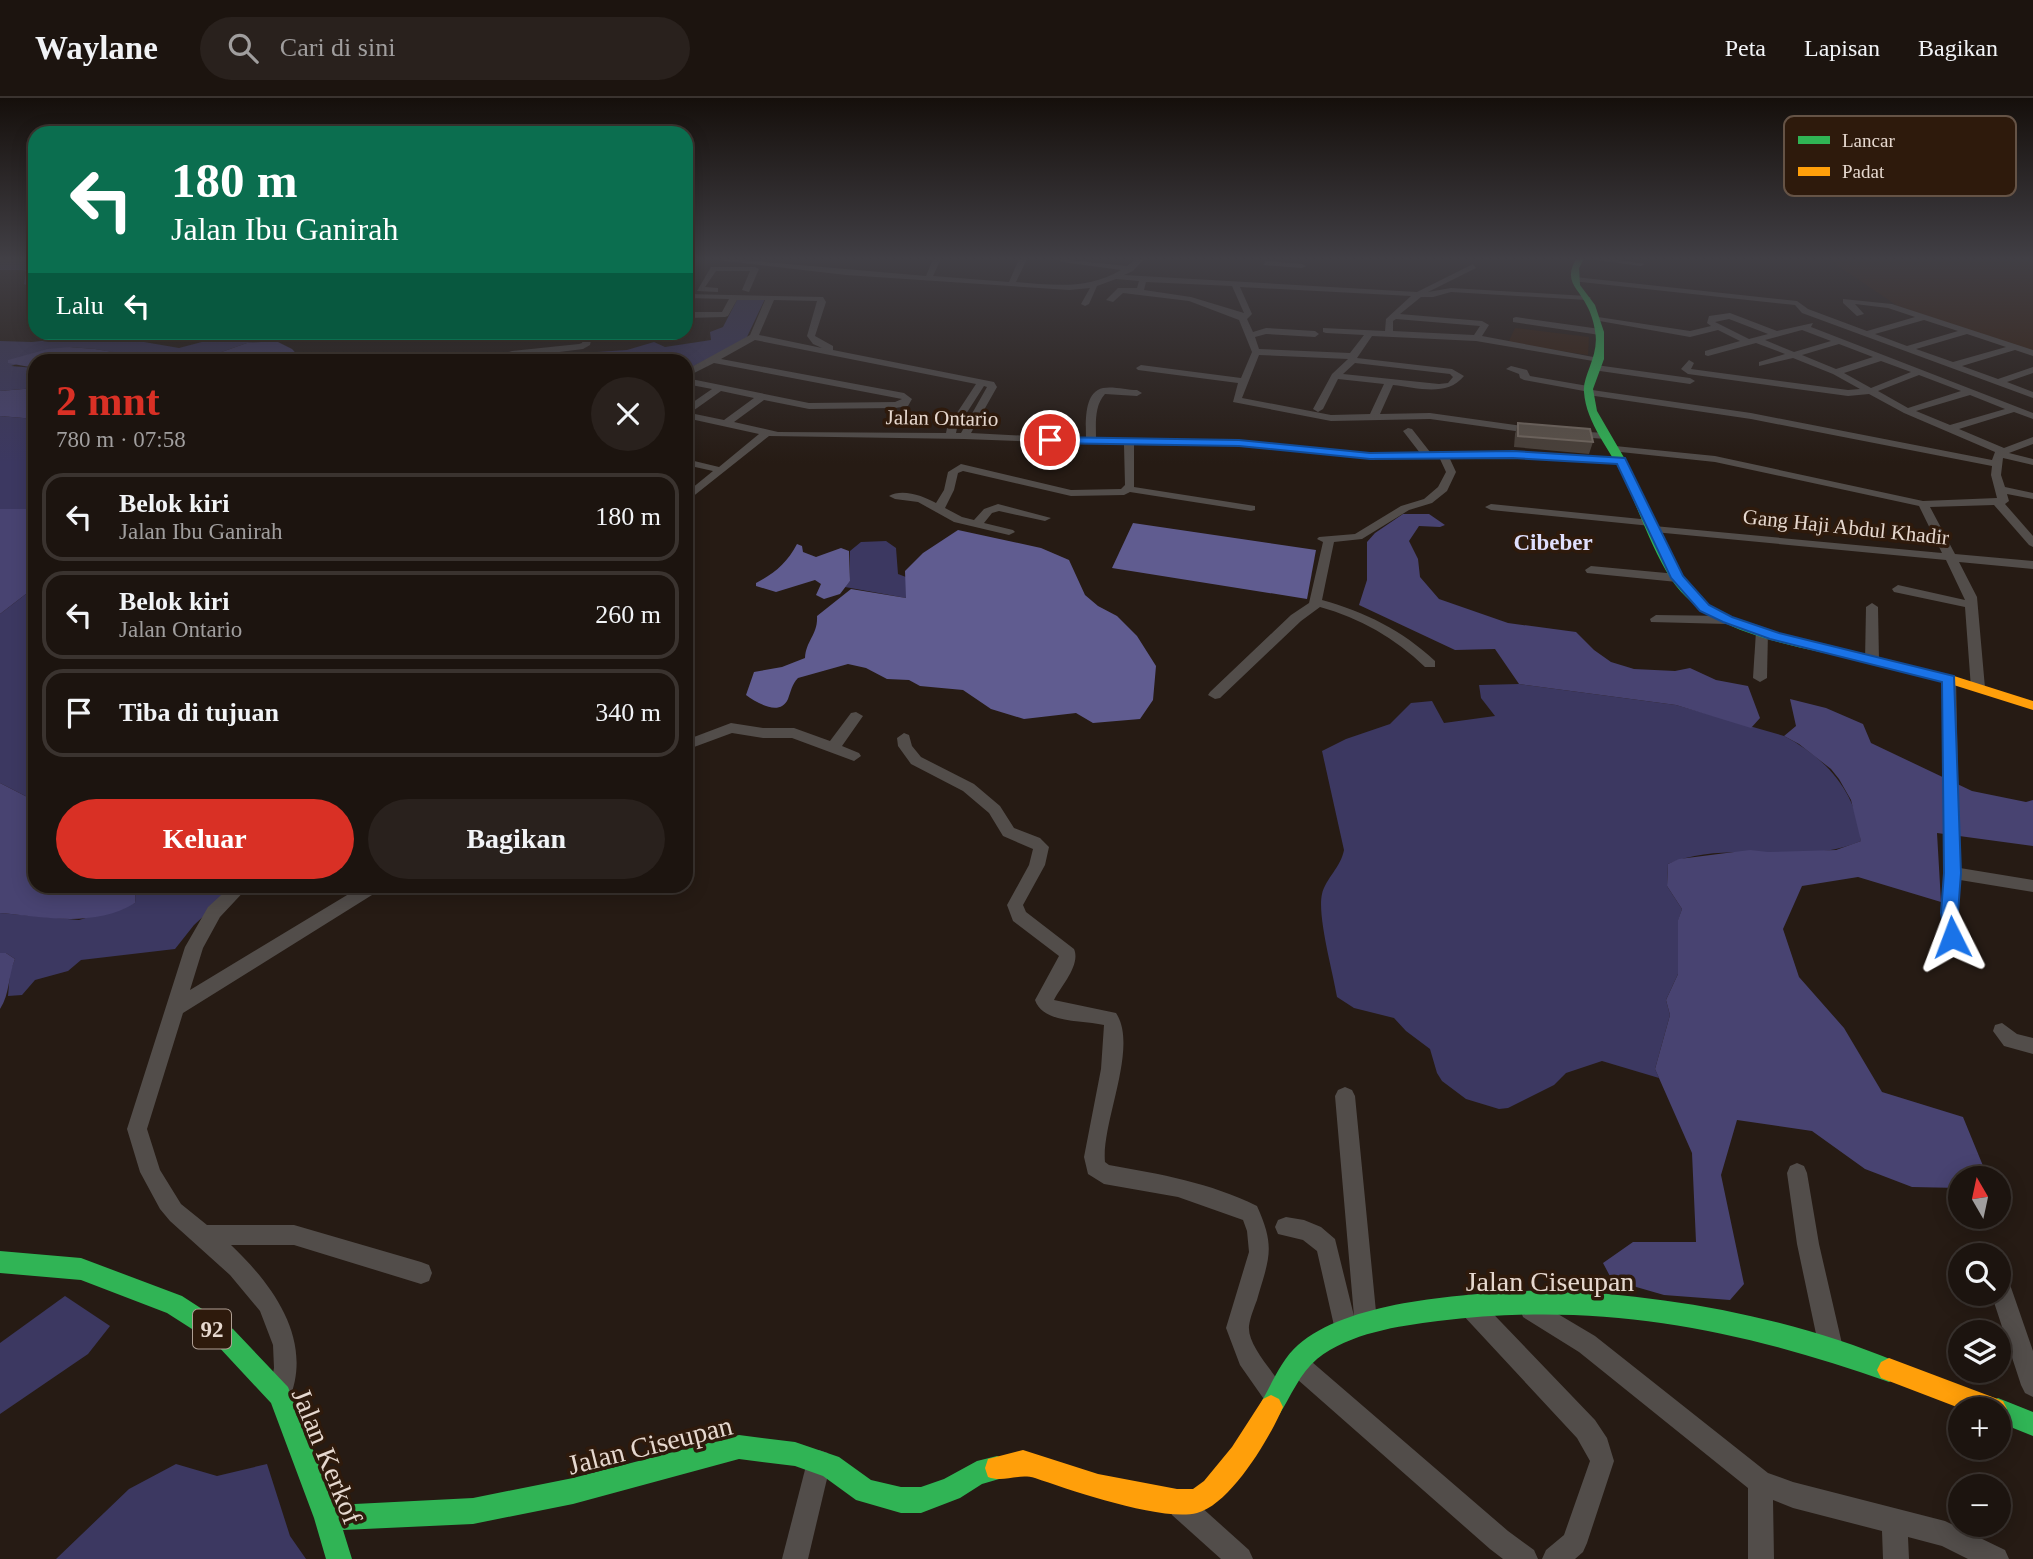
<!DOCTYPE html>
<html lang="id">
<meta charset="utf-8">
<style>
body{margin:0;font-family:"Times New Roman",serif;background:#29211d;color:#f1f3f6;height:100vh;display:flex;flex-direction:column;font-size:26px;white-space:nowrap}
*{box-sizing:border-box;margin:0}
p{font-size:23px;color:#a09e9e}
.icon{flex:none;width:38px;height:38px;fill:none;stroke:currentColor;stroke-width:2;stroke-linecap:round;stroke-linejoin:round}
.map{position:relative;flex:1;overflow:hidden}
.panel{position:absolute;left:28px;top:256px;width:665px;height:539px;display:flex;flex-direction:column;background:#1c140f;border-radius:21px;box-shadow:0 4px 18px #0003,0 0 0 2px #3a332f}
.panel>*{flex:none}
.top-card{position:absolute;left:28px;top:28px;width:665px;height:214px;border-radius:21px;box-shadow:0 4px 18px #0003,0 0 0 2px #3a332f;background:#0b6e4f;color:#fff;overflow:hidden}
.needle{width:46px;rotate:351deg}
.buttons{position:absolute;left:1948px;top:1068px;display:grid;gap:14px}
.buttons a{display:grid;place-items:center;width:63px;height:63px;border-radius:50%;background:#1c140f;box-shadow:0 4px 18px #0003,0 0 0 2px #3a332f;font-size:35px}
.pin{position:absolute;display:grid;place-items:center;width:60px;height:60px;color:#fff;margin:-30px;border:4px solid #fff;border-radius:50%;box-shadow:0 2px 7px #0007}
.me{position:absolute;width:77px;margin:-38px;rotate:357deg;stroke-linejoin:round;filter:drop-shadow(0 0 5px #0008)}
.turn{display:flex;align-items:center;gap:24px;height:147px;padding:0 28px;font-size:32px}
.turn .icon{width:91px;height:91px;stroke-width:2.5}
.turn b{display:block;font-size:49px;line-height:60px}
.then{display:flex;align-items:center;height:66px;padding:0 28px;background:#0003;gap:14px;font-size:26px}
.round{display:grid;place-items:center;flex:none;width:74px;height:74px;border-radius:37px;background:#29211d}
.overview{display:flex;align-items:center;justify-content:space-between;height:119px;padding:0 28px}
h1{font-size:42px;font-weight:700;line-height:52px;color:#d93025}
.button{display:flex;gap:14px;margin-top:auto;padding:14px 28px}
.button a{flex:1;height:80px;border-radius:42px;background:#d93025;color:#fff;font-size:28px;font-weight:700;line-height:80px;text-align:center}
.button a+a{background:#29211d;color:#f1f3f6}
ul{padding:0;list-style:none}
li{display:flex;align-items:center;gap:21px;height:88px;margin:0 14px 10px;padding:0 14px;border:4px solid #3a332f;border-radius:21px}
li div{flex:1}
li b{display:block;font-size:26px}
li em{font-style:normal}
header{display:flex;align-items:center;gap:42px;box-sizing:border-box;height:98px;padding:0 35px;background:#1c140f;border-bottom:2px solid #3a332f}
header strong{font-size:33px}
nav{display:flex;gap:38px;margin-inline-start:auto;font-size:24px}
.search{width:490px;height:63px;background:#29211d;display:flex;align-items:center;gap:18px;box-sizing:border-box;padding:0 24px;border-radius:38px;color:#a09e9e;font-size:26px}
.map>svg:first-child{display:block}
</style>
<header>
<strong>Waylane</strong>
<div class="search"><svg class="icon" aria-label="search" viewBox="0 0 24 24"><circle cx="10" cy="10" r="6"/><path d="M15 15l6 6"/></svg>Cari di sini</div>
<nav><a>Peta</a><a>Lapisan</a><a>Bagikan</a></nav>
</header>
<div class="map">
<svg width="2033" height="1461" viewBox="0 0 2033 1461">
<rect width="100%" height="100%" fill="#261b14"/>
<!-- built -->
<g fill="#351d0c">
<path d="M1828,161H2019L2033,163V254L1899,209Z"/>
<path d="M1515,230L1589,239L1588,257L1508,245Z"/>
</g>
<!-- green -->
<g fill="#3c3861">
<path d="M0,161H35V190L24,186L26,174L24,172H0Z"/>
<path d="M738,200L765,201L746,241L686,272V262H504L534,258L535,261L550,257L627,252L654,244L665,249L711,242L710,234L723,229Z"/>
<path d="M236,235L272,238L276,243L247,245L199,262H159L95,251L69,249L11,268L35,270V290L0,293V243L32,244L87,238L115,239L179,250Z"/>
<path d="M0,318L35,321V411H0Z"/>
<path d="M886,443L896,450L898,476L906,479V500L845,489L850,483V453L861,444Z"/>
<path d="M35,489V703L0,685V516Z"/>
<path d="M1519,586L1676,607L1784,638C1826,660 1857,694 1861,743C1803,769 1728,740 1668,766L1667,788L1682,811L1678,823V876L1666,902L1670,917L1655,971L1659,980L1602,963L1566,975L1554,987L1508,1010L1499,1011L1466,1001L1442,983L1437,975L1430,951L1406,933L1394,920L1354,910L1337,899C1333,874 1317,818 1322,796C1326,780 1341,769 1344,752L1322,653L1346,641L1390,626L1411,605L1432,603L1444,625L1495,618L1481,600L1479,587Z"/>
<path d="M136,788H236L194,827L175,851L81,862L68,873L35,882L22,897L8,898L10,874L15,861L6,855H0V815L79,822L135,805Z"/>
<path d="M65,1198L110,1228L88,1256L0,1316V1245Z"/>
<path d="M176,1366L217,1378L267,1366L290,1438L306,1461H56L129,1391Z"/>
</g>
<!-- forest -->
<g fill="#484371">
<path d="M276,243L292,251L302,262H199L247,245Z"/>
<path d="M69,249L95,251L161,262H35V270L8,265V262L48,251Z"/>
<path d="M35,290V321L0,318V293Z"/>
<path d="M0,411H35V489L0,516Z"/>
<path d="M1403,416H1429L1445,427L1440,429L1419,428L1409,443L1418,461L1420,479L1439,501L1508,525L1576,534L1594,552L1611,564L1634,571L1675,573L1690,570L1716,582L1748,588L1760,620L1751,630L1676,607L1519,586L1495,551L1455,552L1359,507L1367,482V444L1375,435Z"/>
<path d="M1790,601L1826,610L1863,626L1871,645L1972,693L2026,704L2033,702V748L1937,735L1941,804L1858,779L1802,788L1783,831L1799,879L1844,930L1882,994L1963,1019L1988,1080H1960V1090L1912,1089L1865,1071L1812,1033L1737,1022L1721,1077L1744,1186L1730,1202L1664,1197L1612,1182L1603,1165L1633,1144H1696L1692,1055L1655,971L1670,917L1666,902L1678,876V822L1682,811L1667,788L1668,766L1679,761L1750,752L1768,754L1836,752L1861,743L1851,702L1839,681L1831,671L1799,646L1784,638L1796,628Z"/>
<path d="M0,685L35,703V788H136L135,805C94,830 46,819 0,815Z"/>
<path d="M0,855H6L15,861C8,878 10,896 0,911Z"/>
</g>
<!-- water -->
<g fill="#605c90">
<path d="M1133,425L1316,452L1307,501L1112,470Z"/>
<path d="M958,432L1041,450L1069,462L1085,497L1098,508L1117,518L1137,538L1156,568L1153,602L1140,621L1093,625L1076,615L1024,621L991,611L963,592L920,588L909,582L887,581L866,570L848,566L798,580C792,586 791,593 788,601C780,619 757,605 746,597L754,574L782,569L805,560C806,542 818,537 817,518L851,491L906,500L905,473L923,455Z"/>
<path d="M797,446L802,448L803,454L816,459L841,450L849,453L850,483L840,496L824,501L816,497L821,486L815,482L776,494L756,488V485C775,475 787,465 797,446Z"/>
</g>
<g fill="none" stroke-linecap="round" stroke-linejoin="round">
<!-- street -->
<g fill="#524d4a" fill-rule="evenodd">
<path d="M709,161H732L926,178L933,161H941L933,178L1009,184L1019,161H1027L1016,184C1054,187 1087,192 1121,172L1062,164L1059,161L1127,168L1136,161H1144L1133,173L1124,177L1417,194L1473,166L1476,170L1428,194L1451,190L1587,198L1591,200L1587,202L1451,194L1433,199H1421L1400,216L1482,223L1489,227L1482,238L1604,261L1599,264L1476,243L1372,238L1357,260L1452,271L1464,278C1447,299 1418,290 1393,287L1380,316L1430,315L1537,330L1542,333L1537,336L1430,321L1331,323L1233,304L1238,285L1138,272L1136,270L1141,267L1241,280L1252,254L1239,222L1189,203L1123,195L1113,204L1106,202L1118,190H1137L1139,183L1116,181L1097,188L1089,206L1085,208L1081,206L1090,190L1069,192L846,177ZM1146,184L1232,188L1244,215L1191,199L1144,192ZM1240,189L1411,198L1386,221L1385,233L1323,230V234L1326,235L1364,237L1350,255L1259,251L1255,239L1266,236L1315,239L1319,236L1315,233L1266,230L1253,234L1247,221L1252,216ZM1396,221L1480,228L1474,237L1393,233V223ZM1259,257L1348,261L1332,276L1313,311L1318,314L1323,311L1338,281L1384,286L1370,316L1331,317L1242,300ZM1355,265L1450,276L1453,279L1448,285L1439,286L1343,276Z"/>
<path d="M1588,161H1612L1645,166L1641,168Z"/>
<path d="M1266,163L1302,166L1306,168L1302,170L1263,167Z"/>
<path d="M711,169H755L759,171L749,194L742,192L750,173H716L705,189L718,190V194L697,193Z"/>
<path d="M1575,179L1797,203L1808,211L1867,233L1915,219L1888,210L1855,206L1864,216L1857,218L1843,205V201L1892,206L2033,252V258L2015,252L1962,268L1998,281L2033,269V275L2007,284L2033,294V300L1802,215L1795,207L1572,183ZM1924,222L1958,233L1907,248L1875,236ZM1967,236L2006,249L1953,264L1916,251Z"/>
<path d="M686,196L823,199L826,204L815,238L833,248V252L994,284L997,289L971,335L1086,341C1086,327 1083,294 1103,290C1113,288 1127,292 1137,292L1142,295L1137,298L1105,296C1094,308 1096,326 1096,341L1239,342L1370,355H1420L1403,333L1408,330L1412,331L1430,354H1513L1621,360L1626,363L1621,366L1513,360L1450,361L1456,374L1447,393L1432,405L1409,412L1362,441L1334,444L1322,502C1365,514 1402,532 1435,563V569H1425C1395,540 1360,520 1320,509L1301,523L1220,600L1215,601L1208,597L1210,594L1291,517L1309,505L1323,444L1317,441L1319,439L1355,436L1401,408L1424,401L1438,389L1446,374L1440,361H1370L1239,348L1134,347V389L1255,408V412L1251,413L1130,394L1124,397L1071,398L963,373L958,375L954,392L945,410L962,419L974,422L984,411L998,406L1051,420L1045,423L999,413L992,415L984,425L1013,432L1015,434L1009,437L954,424L918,404L895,401L889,398C902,390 924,398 936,405L944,392L948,374L961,366L1071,392L1121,391L1125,387L1124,347L964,341L769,338L686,404V395L713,373L686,367V361L719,369L759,336L686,320V309L712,291L686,286V280L809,305L895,304L902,301L714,265L686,279V272L750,237L765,202H737L728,218L725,219L686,220V214H722L729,201L686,200ZM774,202L817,203L807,238L813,246L822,250L759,237ZM755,242L976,286L947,330L946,335L778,334L734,324L764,302L809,311L895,310L908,308L912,301L904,295L721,261ZM984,288L987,289L961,335H956L957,330ZM721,293L754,300L724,322L690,315Z"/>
<path d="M1730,215L1777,233L1813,225L1811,229L2033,315V321L2014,314L1959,331L2004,350L2033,339V346L2009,355L2033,361V367L2003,360L2001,377L2005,389L2033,395V401L2007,396L2009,403L2005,406L2033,438V449L2029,447L1994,407L1930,409L1955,456L2033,463V471L1959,464L1977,499L1985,590L1983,593L1978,594L1971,590L1965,509L1894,494L1892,491L1898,487L1965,502L1946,462L1654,434L1648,431L1651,428L1491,412L1485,409L1491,406L1651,422L1657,425L1654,428L1942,455L1919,408L1715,364L1611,353L1610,351L1615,348L1715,358L1923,403L1997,400L1991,377L1992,368L1751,321L1588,297L1584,293L1524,282L1520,280L1519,276L1506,271L1511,268L1527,272L1530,278L1588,288L1592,292L1751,315L1992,362L1995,354L1904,315L1869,296L1848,298L1688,276L1681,271L1689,262L1694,265L1691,271L1848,292L1860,291L1833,276L1793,260L1759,268V264L1785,256L1756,245L1708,258L1705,257V253L1740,243L1718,232L1690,239L1594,222L1598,219L1690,233L1711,228L1707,225L1709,218ZM1729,221L1768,236L1749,241L1715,224ZM1802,232L1831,243L1794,254L1765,242ZM1839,246L1873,259L1836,271L1802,257ZM1881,263L1911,274L1871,290L1844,275ZM1919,277L1961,293L1908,310L1878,293ZM1970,297L2005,311L1950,327L1916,313Z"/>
<path d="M1516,219L1600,231L1604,234L1600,237L1513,224V220Z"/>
<path d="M585,234H593L590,247L583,251L496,262H482L512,253L579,246L582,245Z"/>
<path d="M1596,267L1690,280L1695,283L1690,286L1593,272L1591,270Z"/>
<path d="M1569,333L1606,335L1611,338L1606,341L1565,338L1564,336Z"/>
<path d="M1591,468L1677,476L1683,480L1677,484L1587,475L1585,472Z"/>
<path d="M1872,505L1878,509L1879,563L1872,567L1865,563L1866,509Z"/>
<path d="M1656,517L1727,518L1733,522L1727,526L1651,524L1650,521Z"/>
<path d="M1762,529L1768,533L1767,580L1760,584L1753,580L1756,533Z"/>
<path d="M1949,577L1956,581L1960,770L2033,782V794L1960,782C1958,810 1955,826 1969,851L1966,856L1960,858L1954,856L1943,839L1941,815L1944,775L1942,581Z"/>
<path d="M856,614L863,618L842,648L859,655L861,658L854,663L792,640H763L732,635L686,652V642L731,625L763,630H794L830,643L851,615Z"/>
<path d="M904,635L909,637L912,648L921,659L974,686L1000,708L1014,730L1040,740L1049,749L1045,767L1023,807L1026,814L1074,851C1081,867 1061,888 1054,902L1116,915C1139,949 1101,1025 1105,1064L1109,1067C1160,1076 1211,1085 1257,1108C1276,1150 1269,1160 1257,1202C1254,1210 1250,1220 1249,1228C1247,1250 1280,1279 1288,1299L1284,1307L1276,1311L1268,1307L1240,1267L1226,1230L1249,1154L1247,1133L1243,1122L1178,1099L1104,1086L1088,1076L1084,1059L1101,971L1104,927C1083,922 1043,926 1035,902L1059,858L1013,823L1007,807L1029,767L1033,751L1003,738L989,715L963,693L911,666L898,648L897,640Z"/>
<path d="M231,788H249L220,819L203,850L190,892L362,788H382L380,792L183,915L147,1031L160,1072L181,1106L207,1127H294L421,1164L429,1167L432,1175L429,1183L421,1186L294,1147H231C273,1187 314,1242 289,1302L281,1306L273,1302L269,1294L274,1270L273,1247L260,1213L230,1177L170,1123L160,1111L140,1074L127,1031L185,849L208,809Z"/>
<path d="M2002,925L2017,936L2033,940V956L2004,948L1993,933L1995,927Z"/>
<path d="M1345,989L1352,992L1355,998L1377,1224L1374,1232L1366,1235L1357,1229L1354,1240L1346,1243L1338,1240L1335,1232L1317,1153L1303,1142L1278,1136L1275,1129L1278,1122L1286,1119L1304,1122L1321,1129L1335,1141L1354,1218L1335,998L1338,992Z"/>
<path d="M1797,1065L1804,1068L1807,1075L1819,1146L1843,1250L1839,1258L1831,1262L1823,1258L1819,1250L1797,1146L1787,1075L1790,1068Z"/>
<path d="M1998,1172L2006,1175L2033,1253V1299L2025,1295L2021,1287L1991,1195H1998Z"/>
<path d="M1469,1196L1477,1199L1595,1322L1607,1340L1614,1363L1587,1445L1583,1454L1575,1461H1542L1546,1452L1564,1437L1590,1363L1577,1340L1461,1215L1458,1207L1461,1199Z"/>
<path d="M1531,1200L1595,1238L1768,1375L1793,1384L1945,1423L2005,1452L2009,1461H1968L1942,1448L1908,1439L1909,1461H1883L1882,1433L1793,1410L1773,1402L1774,1461H1748V1390L1579,1254L1523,1219L1520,1211L1523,1203Z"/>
<path d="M1297,1254L1305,1258L1508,1433L1534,1452L1538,1461H1503L1490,1451L1289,1274L1285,1266L1289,1258Z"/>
<path d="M819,1352L828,1355L831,1364L808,1461H782L807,1364L810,1355Z"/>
<path d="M1181,1395L1190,1399L1249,1452L1253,1461H1221L1172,1417L1168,1408L1172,1399Z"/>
</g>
<!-- fast -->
<g fill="#30b455" fill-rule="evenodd">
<path d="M1576,161H1584L1579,170L1580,187L1595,207L1604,234V261L1593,291L1597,313L1626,363L1682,479L1709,507L1732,519L1779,535L1866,556V562L1861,563C1799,548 1709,538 1671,481C1653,453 1638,411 1624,380C1611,353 1586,325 1584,294C1582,278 1600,257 1595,233C1594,225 1591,215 1587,208C1578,189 1563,184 1576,161Z"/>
<path d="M0,1153L81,1160L182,1198L233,1231L288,1289L335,1407L473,1400L573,1380L739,1337L795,1344L839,1359L871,1382L901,1389H921L944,1381L977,1363L997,1358L1006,1361L1009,1370L1006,1379L982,1386L960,1400L921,1415H901L856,1402L823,1378L795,1368L739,1361L573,1406L473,1426L343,1432L352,1461H326L314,1420L271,1305L217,1247L167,1215L81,1182L0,1175Z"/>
<path d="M1547,1192C1666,1197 1786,1218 1897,1264L1901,1272L1897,1280L1889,1284C1735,1230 1601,1203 1438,1223C1398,1228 1350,1235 1317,1261C1300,1275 1291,1298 1279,1317L1271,1321L1263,1317L1259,1309L1263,1301C1273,1283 1282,1261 1298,1247C1351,1200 1479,1195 1547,1192Z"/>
<path d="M1998,1300L2033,1314V1338L1998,1324V1311H1987L1990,1304Z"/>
</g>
<!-- slow -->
<g fill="#ff9f0a" fill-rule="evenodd">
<path d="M1861,555L1954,578L2033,603V612L1944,584L1856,562L1854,559Z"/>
<path d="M1889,1260L2003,1303L2007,1311L2003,1319L1998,1322V1311H1962L1881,1280L1877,1272L1881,1264Z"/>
<path d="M1271,1297L1279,1301L1283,1309C1270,1340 1230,1407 1197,1415C1162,1424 1070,1392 1035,1380C1018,1375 1004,1385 988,1379L985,1370L988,1361L1023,1352L1098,1376L1177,1391H1193L1204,1383L1232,1349L1263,1301Z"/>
</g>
</g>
<!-- wall -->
<path fill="#494039" d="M1518,325L1593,344L1589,356L1514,349L1515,336Z"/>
<!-- building -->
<path fill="#5a5149" stroke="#70665e" stroke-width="2" d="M1518,325L1590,331L1593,344L1518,338Z"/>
<!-- sky -->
<linearGradient id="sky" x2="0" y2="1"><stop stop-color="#150f0b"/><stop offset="0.44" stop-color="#413f45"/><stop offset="1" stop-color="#413f45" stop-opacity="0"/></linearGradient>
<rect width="2033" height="365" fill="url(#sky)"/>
<!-- route -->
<path fill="#1a73e8" stroke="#114b97" stroke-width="2" d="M1050,339L1239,342L1370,355L1513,353L1625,360L1683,478L1709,507L1732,519L1779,535L1954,578L1961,775L1958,815L1961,839L1958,844H1946L1941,815L1944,775L1942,584L1770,541L1723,524L1700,513L1671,480L1617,366L1513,360L1370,361L1239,348L1046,345L1044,342Z"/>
<g text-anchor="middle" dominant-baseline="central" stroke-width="7" stroke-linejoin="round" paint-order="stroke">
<!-- far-street labels -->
<g font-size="21" fill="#e6d8cf" stroke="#2e1a0c">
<text transform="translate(942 320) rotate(1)">Jalan Ontario</text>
<text transform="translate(1846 429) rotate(6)">Gang Haji Abdul Khadir</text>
</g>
<!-- far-quarter labels -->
<g font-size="23" font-weight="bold" fill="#dfdffd" stroke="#2e1a0c">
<text x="1553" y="444">Cibeber</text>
</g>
<!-- shield labels -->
<rect fill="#2e1a0c" stroke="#af9f94" stroke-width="2" x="193" y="1211.5" width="38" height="39" rx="5"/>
<g font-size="23" font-weight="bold" fill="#e6d8cf">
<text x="212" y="1231">92</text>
</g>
<!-- near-street labels -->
<g font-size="28" fill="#e6d8cf" stroke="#2e1a0c">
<text x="1550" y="1183">Jalan Ciseupan</text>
<text transform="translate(650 1347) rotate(-14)">Jalan Ciseupan</text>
<text transform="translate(327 1358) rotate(68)">Jalan Kerkof</text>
</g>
</g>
<!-- legend -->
<rect x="1784" y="18" width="232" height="80" rx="10" fill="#2e1a0c" stroke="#655346" stroke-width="2"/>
<rect x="1798" y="38" width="32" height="8" fill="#30b455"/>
<rect x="1798" y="69" width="32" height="9" fill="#ff9f0a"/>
<g font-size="19" fill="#e6d8cf">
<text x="1842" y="49">Lancar</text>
<text x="1842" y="80">Padat</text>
</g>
</svg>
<div class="buttons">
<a><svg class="needle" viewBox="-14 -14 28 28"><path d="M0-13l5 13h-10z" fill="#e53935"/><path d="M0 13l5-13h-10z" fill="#a09e9e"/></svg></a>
<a><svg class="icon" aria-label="search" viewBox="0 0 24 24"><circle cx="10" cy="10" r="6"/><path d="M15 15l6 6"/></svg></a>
<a><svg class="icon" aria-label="layers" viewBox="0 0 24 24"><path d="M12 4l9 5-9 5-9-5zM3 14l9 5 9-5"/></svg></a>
<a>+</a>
<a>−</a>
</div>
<div class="pin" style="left:1050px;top:342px;background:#d93025"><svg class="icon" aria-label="arrive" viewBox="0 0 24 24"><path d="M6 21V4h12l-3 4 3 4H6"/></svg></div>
<svg class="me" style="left:1952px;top:839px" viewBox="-20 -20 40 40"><path d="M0-17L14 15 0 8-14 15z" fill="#1a73e8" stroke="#fff" stroke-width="4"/></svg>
<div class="top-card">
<div class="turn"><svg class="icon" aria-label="left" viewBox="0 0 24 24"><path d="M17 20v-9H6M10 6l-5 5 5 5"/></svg><div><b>180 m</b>Jalan Ibu Ganirah</div></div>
<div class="then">Lalu<svg class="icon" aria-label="left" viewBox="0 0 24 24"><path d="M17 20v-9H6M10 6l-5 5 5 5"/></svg></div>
</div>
<section class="panel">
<div class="overview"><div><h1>2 mnt</h1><p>780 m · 07:58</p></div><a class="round"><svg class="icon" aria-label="close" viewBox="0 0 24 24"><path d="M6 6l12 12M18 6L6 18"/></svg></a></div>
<ul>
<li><svg class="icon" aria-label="left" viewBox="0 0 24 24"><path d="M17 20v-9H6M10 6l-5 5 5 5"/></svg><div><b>Belok kiri</b><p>Jalan Ibu Ganirah</p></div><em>180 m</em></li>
<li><svg class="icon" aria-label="left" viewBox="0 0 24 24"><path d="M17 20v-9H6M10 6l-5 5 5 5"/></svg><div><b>Belok kiri</b><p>Jalan Ontario</p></div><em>260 m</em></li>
<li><svg class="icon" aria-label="arrive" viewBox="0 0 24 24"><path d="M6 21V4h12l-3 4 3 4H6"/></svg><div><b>Tiba di tujuan</b></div><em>340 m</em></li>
</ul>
<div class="button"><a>Keluar</a><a>Bagikan</a></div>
</section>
</div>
